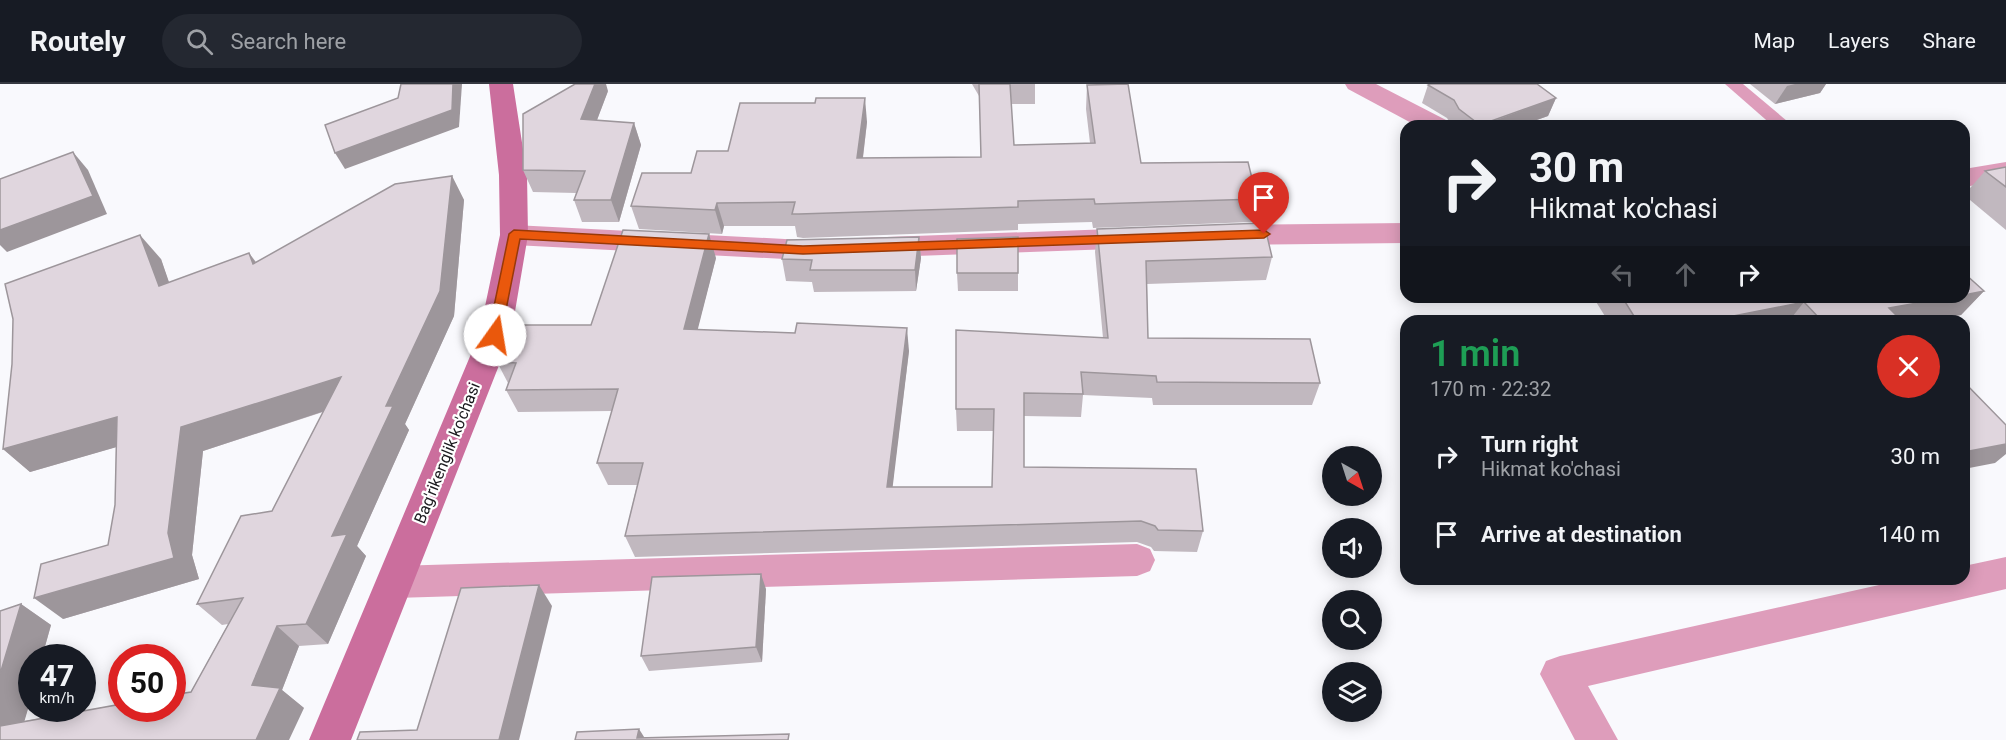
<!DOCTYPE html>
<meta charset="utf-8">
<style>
body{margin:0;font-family:Roboto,sans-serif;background:#242831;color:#f1f3f6;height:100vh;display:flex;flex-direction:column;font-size:22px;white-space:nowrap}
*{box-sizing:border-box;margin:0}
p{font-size:20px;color:#9ea1a6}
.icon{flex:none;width:33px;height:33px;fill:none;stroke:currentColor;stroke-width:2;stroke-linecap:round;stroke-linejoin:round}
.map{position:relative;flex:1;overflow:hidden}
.details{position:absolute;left:1400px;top:231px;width:570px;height:270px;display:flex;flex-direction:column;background:#171b24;border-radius:18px;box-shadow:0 3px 15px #0003}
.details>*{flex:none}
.hud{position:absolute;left:1400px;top:36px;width:570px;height:183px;border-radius:18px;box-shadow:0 3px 15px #0003;background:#171b24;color:#f1f3f6;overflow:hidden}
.needle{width:39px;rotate:141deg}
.tools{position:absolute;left:1322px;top:362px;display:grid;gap:12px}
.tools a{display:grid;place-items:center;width:60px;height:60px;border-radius:50%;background:#171b24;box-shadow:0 3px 15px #0003;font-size:30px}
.speed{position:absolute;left:18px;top:560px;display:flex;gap:12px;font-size:30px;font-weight:700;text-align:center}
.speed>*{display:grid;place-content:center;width:78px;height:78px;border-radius:50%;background:#171b24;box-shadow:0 3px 15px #0003;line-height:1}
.speed small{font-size:15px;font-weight:400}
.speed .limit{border:9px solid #d22;background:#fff;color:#111}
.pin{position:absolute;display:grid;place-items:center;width:51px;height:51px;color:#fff;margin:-62px -26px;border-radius:50% 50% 50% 0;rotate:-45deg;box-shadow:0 0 6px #0007}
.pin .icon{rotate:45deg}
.me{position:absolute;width:66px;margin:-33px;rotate:13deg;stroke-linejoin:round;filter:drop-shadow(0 0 4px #0008)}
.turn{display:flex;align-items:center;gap:21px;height:126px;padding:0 30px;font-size:27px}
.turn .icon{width:78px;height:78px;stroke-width:2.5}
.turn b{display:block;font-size:42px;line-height:51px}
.lanes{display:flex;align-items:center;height:57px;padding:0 30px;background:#0003;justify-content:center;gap:30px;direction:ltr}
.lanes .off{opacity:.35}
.round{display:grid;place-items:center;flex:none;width:63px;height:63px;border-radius:32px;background:#242831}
.overview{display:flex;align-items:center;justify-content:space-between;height:102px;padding:0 30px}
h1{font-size:36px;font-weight:600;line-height:45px;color:#1e9e55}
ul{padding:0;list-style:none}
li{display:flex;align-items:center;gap:18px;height:78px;padding:0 30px}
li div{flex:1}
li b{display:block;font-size:22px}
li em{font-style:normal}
header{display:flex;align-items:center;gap:36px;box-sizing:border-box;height:84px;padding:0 30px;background:#171b24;border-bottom:2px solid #363941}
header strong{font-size:28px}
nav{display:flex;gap:33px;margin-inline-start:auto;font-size:21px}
.search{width:420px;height:54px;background:#242831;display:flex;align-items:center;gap:15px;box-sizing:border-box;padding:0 21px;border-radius:33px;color:#9ea1a6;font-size:22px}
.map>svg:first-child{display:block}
</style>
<header>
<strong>Routely</strong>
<div class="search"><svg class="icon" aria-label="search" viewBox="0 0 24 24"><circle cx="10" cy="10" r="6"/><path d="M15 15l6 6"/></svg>Search here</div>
<nav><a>Map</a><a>Layers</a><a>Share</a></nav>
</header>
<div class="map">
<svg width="2006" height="656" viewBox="0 0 2006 656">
<rect width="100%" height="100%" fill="#f9f9fd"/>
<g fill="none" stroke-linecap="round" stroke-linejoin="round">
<!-- service -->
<path fill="#de9dbb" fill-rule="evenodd" d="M1725,0H1743L1793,42H1773Z"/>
<!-- minor -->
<g fill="#de9dbb" fill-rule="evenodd">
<path d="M1345,0H1376L1446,36L1450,42H1417L1348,5Z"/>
<path d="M2006,78V96L1964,103V85Z"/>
<path d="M1406,139V159L1221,161L1211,158L1207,151L1211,144L1221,141Z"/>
<path d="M514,141L803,156L1140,144L1150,147L1154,154L1150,161L1140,164L803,176L514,161L504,158L500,151L504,144Z"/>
<path d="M1137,460L1150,465L1155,476L1150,487L1137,492L395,514L382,510L376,498L382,486L395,482Z"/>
<path d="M2006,473V505L1588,602L1618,656H1575L1540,590L1546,577L1560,572L1906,495H1964V482Z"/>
</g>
<!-- secondary -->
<path fill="#cb6e9d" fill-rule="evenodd" d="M489,0H513L527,91L528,151L511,251L351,656H309L479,251L500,151L499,91Z"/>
</g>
<!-- wall -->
<g fill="#c1b8bf">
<path d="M972,0H1035V20H1011L1014,61L1090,59L1086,25L1087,1L1141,79L1257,115L1252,138L1093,144L1092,138L1018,140V146L803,154L797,153L795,142H724L722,150L639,145L631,122L691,89L728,67L867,38L863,74L981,73L979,12Z"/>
<path d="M1750,0H1826L1820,9L1775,20Z"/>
<path d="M1428,1L1556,14L1548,32L1520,42H1452L1447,34L1422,19Z"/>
<path d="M608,7L597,36L634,39L641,61L619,138H582L574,116L576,109L533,108L523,86Z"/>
<path d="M2006,83V146L1964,111L1985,87Z"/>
<path d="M452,92L464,116L454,232L405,340L409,346L357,462L366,472L328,560L299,562L282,606L304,624L0,656L21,520L51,541L42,573H32V611L24,637L191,608L228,540L222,541L197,520L272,427L323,328L203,367L192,471L199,495L63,535L108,461L115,421L116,363L30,388L3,365L161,175L169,199L249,169L256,178Z"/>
<path d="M1097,145L1272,173L1266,196L1147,200L1148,254L1320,299L1312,321H1153L1152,314L1083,311L1081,333L1024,332V383L1203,447L1197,468L1154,467L1151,463L1137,458L635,473L625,452L637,401H608L597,379L612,327L518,328L506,306L508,299L497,278L591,241L716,174L697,246L909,267L892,403H992L994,347H957L956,325L1103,254L1095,168Z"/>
<path d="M919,153L921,174L916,207L814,208L812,198L786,197L782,175Z"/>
<path d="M957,189H1018V207H958Z"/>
<path d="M1984,207L1961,231L1925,237H1608L1593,213H1964Z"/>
<path d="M766,505L762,578L649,587L641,572Z"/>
</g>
<!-- shaded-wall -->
<g fill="#9d969b">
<path d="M453,0H462L459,43L345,85L335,69Z"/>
<path d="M595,0H606L608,7L589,57L581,35Z"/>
<path d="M1795,0H1826L1820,9L1775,20L1787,2Z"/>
<path d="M865,14L867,38L860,97L857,74Z"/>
<path d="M1556,14L1548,32L1520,42H1480Z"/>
<path d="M634,39L641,61L619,138L611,116Z"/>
<path d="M73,68L88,86L107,130L7,168L0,161V146Z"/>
<path d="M452,92L464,116L454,232L405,340L409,346L357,462L366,472L328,560L306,540L332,452L386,322Z"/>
<path d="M717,119L724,142L722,150L715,126Z"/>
<path d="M709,150L716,174L692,268L684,245Z"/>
<path d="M140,151L161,175L179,227L159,202Z"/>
<path d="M919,153L921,174L916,207L915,186Z"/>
<path d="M249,169L267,194L253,180Z"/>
<path d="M1984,207L1961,231L1925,237H1877L1889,224L1951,213H1964V211Z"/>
<path d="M1804,218L1789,237H1708Z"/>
<path d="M907,244L909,267L890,425L887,403Z"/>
<path d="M341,293L358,316L203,367L192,471L199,495L63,535L34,514L168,449L181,343Z"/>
<path d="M117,333L141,356L30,388L3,365Z"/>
<path d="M2006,360V370L1995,379L1964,385V368Z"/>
<path d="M761,490L766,505L762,578L756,563Z"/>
<path d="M539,501L552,522L519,656H499Z"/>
<path d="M21,520L51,541L42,573H32V611L19,656L0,653V590Z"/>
<path d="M277,542L299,562L282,606L304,624L289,656H256L252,601Z"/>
<path d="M639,645L646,656L637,654Z"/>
</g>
<!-- building -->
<g fill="#e0d6de" stroke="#9d969b" stroke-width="1.5">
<path d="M401,0H453L452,26L335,69L325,41L398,14Z"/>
<path d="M575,0H595L581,35L634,39L611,116H574L585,87L523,86V30Z"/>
<path d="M979,0H1010L1014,61L1095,59L1087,1L1128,0L1141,79L1248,78L1257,115L1095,120L1094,115L1018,117V123L799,130H792L795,118L717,119L715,126L631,122L642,89H691L697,67H728L740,19H815L816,14H865L857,74L981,73Z"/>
<path d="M1430,0H1537L1556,14L1480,41L1459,25L1454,16L1428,1Z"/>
<path d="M73,68L93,112L0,146V95Z"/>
<path d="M2006,83V103L1985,87Z"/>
<path d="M452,92L440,207L386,322H393L332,452L347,450L306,540L277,542L252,601L280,604L256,656H0V642L122,620V624H172V611L191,608L243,514L197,520L241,432L272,427L341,293L181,343L168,449L174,474L34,514L41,480L108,461L115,421L117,333L3,365L12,280L13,235L5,200L140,151L159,202L249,169L253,180L395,100Z"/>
<path d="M1264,139L1272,173L1146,177L1148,254L1310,255L1320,299L1157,298L1156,292L1081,288L1083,310L1024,309V383L1196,385L1203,447L1158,446L1155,442L1141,437L625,452L643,379H597L618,305L506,306L516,279L497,278L512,241H591L623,146L709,150L684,245L795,249L797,239L907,244L887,403H992L994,325H956V246L1108,254L1097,145Z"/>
<path d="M919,153L915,186H810L812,176L782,175L787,156Z"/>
<path d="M1018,153V189H957V155Z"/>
<path d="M1964,189L1984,207L1964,211Z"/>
<path d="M1622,213H1951L1889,224L1902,237H1822L1804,218L1708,237H1637Z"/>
<path d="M1964,298L2006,341V360L1964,368Z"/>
<path d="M761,490L756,563L641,572L652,493Z"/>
<path d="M539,501L499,656H357L360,648L417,646L461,504Z"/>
<path d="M21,520L0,590V527Z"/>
<path d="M639,645L637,654L789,650L788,656H575L577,648Z"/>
</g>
<!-- route -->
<path fill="#ea580c" stroke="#983908" stroke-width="1.5" d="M514,146L803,162L1264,146L1270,150L1264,154L803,170L520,155L501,251L495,256L488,251L509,150Z"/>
<g text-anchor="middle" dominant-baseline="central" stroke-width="4.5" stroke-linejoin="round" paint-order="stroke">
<!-- street labels -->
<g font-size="16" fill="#19191d" stroke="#fff">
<text transform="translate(447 369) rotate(-68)">Bag'rikenglik ko'chasi</text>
</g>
</g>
</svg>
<div class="tools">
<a><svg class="needle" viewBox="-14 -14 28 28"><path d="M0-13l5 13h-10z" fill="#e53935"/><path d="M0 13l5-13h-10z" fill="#9ea1a6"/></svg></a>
<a><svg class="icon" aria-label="sound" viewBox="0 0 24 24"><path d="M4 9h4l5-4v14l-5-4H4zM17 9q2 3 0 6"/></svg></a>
<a><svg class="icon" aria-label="search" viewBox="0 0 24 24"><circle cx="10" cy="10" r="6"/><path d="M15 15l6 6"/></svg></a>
<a><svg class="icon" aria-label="layers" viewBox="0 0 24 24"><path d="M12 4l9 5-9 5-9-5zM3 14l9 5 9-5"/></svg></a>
</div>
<div class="speed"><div>47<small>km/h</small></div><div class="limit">50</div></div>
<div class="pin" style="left:1264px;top:150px;background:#d93025"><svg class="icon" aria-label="arrive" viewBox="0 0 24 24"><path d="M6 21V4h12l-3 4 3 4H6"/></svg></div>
<svg class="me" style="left:495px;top:251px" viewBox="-20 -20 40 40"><circle r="19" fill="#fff"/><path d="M0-13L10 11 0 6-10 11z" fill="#ea580c"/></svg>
<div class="hud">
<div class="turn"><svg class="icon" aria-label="right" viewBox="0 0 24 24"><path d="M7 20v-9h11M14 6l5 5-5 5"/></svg><div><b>30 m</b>Hikmat ko'chasi</div></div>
<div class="lanes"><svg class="icon off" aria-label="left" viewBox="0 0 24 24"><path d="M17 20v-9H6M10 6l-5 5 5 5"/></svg><svg class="icon off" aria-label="ahead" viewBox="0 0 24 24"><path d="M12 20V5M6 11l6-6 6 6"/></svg><svg class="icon" aria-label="right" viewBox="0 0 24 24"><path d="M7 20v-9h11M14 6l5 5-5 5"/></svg></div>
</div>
<section class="details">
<div class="overview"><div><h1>1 min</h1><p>170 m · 22:32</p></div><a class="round" style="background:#d93025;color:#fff"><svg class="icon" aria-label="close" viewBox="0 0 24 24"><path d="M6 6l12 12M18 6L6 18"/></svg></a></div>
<ul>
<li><svg class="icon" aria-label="right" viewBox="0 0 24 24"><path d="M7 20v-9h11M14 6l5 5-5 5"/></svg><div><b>Turn right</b><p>Hikmat ko'chasi</p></div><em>30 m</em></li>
<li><svg class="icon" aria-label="arrive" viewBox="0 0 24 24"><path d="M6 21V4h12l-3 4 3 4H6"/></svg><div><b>Arrive at destination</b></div><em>140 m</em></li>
</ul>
</section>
</div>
